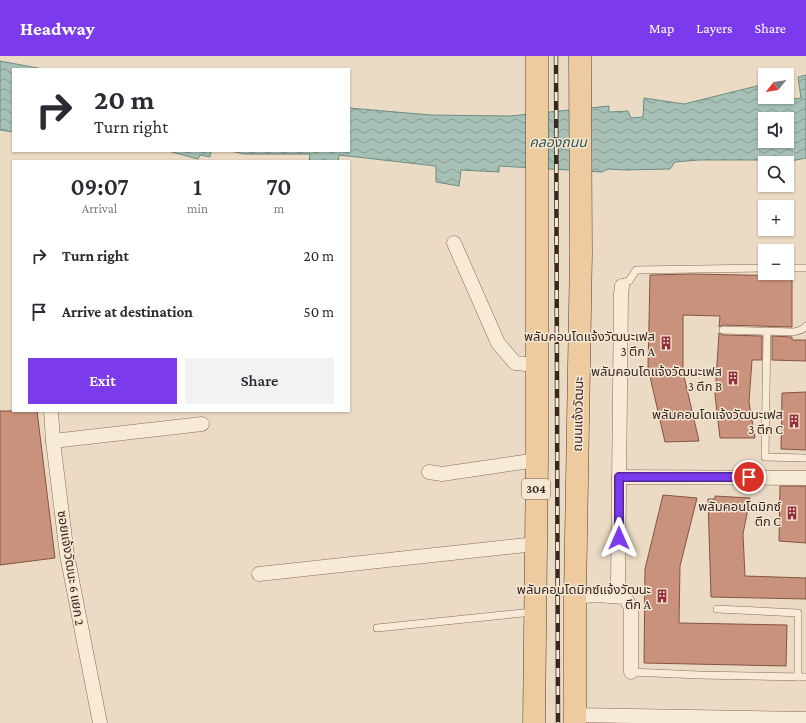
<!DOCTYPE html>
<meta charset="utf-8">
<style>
body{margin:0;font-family:"Crimson Pro","Noto Sans Thai",serif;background:#f2f2f3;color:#2b2b33;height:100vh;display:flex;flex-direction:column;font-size:15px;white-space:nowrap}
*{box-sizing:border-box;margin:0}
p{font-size:13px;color:#7c7c81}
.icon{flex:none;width:22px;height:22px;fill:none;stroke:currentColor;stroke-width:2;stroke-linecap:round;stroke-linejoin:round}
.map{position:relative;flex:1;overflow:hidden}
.side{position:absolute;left:12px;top:104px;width:338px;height:252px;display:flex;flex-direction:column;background:#fff;border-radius:0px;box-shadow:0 1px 3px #0004}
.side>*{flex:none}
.hud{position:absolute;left:12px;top:12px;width:338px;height:84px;border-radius:0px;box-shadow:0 1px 3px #0004;background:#fff;color:#2b2b33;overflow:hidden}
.needle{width:26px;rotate:240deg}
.tools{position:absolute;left:758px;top:12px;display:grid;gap:8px}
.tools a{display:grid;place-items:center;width:36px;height:36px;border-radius:0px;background:#fff;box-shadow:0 1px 3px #0004;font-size:20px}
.pin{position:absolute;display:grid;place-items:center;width:34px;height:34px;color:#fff;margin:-17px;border:2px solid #fff;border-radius:50%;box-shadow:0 1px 4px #0007}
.me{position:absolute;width:44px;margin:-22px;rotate:0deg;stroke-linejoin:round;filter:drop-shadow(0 0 3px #0008)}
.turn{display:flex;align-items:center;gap:14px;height:84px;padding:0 16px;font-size:18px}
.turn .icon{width:52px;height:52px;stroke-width:2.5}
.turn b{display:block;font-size:28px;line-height:34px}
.eta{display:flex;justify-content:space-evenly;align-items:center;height:68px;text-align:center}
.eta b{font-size:24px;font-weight:600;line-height:28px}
.primary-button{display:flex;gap:8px;margin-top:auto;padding:8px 16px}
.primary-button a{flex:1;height:46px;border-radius:0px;background:#7c3aed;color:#fff;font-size:16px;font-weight:600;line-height:46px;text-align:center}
.primary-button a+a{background:#f2f2f3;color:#2b2b33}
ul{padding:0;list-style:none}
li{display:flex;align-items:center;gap:12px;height:56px;padding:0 16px}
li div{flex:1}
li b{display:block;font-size:15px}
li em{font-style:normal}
header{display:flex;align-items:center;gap:24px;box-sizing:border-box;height:56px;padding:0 20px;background:#7c3aed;color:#fff}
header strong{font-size:19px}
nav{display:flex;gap:22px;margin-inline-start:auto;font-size:14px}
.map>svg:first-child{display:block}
</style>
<header>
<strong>Headway</strong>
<nav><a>Map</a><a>Layers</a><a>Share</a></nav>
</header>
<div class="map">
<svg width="806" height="667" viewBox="0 0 806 667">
<defs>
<pattern id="water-waves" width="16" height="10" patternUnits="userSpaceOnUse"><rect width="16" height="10" fill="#a6c0b5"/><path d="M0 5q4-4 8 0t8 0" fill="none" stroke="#889c93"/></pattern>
</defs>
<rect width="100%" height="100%" fill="#ecdbc4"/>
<!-- water -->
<g fill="url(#water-waves)" stroke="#6d8d81" fill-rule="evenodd">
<path d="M0,5L43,13H13V76L0,74Z"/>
<path d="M806,19V102L791,105L778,103L776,99L761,104H699L675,106L670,113L625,114L608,113L602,116L499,110V116L461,114L459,130L436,126V110L339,99L338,105H309L310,98H245L230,95H349V52L431,59L510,60L609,50V56L628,55L631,62L643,61L644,42L684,48L765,28V41H773L774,46L801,42L798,21ZM765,63H787V85H765Z"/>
<path d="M168,95H211L210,101L200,99L198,103Z"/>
</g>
<!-- building -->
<g fill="#c9927c" stroke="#845442">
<path d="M692,218L792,220V271L723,269L719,271L720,260L683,259V316L699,385L665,386L648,312L650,219Z"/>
<path d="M719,277L723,279L762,280V304H752L749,346L755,382H720L715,339Z"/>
<path d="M772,280L792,281V284H806V305L772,304Z"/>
<path d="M806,336V394L781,393L782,337Z"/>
<path d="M0,355H37L55,502L0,509Z"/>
<path d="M780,430H806V487L779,485Z"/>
<path d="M663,439L697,442L680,510L679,567L787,569L786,610L644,607L645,513Z"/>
<path d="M715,440L750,442L743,478L745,520L806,522V543L711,541L708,443H715Z"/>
</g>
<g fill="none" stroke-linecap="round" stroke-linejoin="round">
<!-- service casing -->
<g stroke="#866d5b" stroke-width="8">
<g id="service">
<path d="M787,212H806"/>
<path d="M622,230L625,226L629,225L636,214L765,212"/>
<path d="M723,274L793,276C798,275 802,275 806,270"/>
<path d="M767,275L765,401L806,402"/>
<path d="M717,553L798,557V621"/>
<path d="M377,572L533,556"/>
<path d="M631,616L699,619L806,621"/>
</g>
</g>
<!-- minor casing -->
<g stroke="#866d5b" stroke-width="15">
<g id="minor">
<path d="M454,187L498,287L515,307L537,309"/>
<path d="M51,355L53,385L67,499L100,667"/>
<path d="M53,385L202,368"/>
<path d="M429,416L442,418L537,404"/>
<path d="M619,421L806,422"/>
<path d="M259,518L536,488"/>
<path d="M575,540L613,539L617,538L618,528L621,238L622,230"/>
<path d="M608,540L625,541L631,552V616"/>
<path d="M575,659L806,663"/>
</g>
</g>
<!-- primary casing -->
<g stroke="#543c2f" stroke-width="23">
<g id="primary">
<path d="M534,667L537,404V0"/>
<path d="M575,667V540L581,197L580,0"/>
</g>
</g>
<!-- service -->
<use href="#service" stroke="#f7ead7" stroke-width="7"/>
<!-- minor -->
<use href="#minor" stroke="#f7ead7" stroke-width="14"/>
<!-- primary -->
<use href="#primary" stroke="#eecb9e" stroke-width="22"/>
<!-- rail casing -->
<g stroke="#37271f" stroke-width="4.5">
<path id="rail" d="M556,0L558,667"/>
</g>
<!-- rail -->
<use href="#rail" stroke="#f4e7d3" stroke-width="3" stroke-dasharray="9" stroke-linecap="butt"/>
</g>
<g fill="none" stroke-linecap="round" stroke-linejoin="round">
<!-- route casing -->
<g stroke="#51269a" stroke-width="10">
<path id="route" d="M619,482V421H749"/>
</g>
<!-- route -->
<use href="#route" stroke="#7c3aed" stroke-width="7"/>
</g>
<!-- icons -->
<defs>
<g id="building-bare" transform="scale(1.08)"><path d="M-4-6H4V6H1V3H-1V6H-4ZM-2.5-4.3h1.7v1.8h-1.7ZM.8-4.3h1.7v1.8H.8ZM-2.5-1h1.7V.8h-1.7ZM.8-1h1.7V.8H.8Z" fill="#932e3b" stroke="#f4e7d3" stroke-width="2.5" paint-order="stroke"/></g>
</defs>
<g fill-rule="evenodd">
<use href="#building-bare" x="666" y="287"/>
<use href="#building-bare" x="733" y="322"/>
<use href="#building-bare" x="794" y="365"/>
<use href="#building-bare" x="792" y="457"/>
<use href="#building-bare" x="662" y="540"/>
</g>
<g text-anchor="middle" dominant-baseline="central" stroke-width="3" stroke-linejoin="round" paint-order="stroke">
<!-- shield labels -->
<rect fill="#f4e7d3" stroke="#706155" stroke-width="1" x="522" y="423" width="28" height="20" rx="3"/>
<g font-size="12" font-weight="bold" fill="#37271f">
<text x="536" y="433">304</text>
</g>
<!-- poi labels -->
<g font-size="13" fill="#37271f" stroke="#f4e7d3" text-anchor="end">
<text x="655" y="280">พลัมคอนโดแจ้งวัฒนะเฟส<tspan x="655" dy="15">3 ตึก A</tspan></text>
<text x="722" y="315">พลัมคอนโดแจ้งวัฒนะเฟส<tspan x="722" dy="15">3 ตึก B</tspan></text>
<text x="783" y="358">พลัมคอนโดแจ้งวัฒนะเฟส<tspan x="783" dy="15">3 ตึก C</tspan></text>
<text x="781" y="450">พลัมคอนโดมิกซ์<tspan x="781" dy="15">ตึก C</tspan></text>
<text x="651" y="533">พลัมคอนโดมิกซ์แจ้งวัฒนะ<tspan x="651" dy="15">ตึก A</tspan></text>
</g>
<!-- street labels -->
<g font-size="13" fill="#37271f" stroke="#f4e7d3">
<text transform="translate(578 358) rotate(-89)">ถนนแจ้งวัฒนะ</text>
<text transform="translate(71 512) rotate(81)">ซอยแจ้งวัฒนะ 6 แยก 2</text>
</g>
<!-- water labels -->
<g font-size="14" font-style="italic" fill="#2f564e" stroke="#f4e7d3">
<text x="558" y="86">คลองถนน</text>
</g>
</g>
</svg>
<div class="tools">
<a><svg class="needle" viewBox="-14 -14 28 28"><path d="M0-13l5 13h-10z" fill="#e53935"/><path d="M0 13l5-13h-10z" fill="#7c7c81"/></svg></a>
<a><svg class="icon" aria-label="sound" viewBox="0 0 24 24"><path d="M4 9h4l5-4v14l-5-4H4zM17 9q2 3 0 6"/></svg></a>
<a><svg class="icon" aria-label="search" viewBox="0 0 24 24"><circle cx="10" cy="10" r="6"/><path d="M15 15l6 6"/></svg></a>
<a>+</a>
<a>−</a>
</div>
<div class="pin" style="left:749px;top:421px;background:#d93025"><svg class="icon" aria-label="arrive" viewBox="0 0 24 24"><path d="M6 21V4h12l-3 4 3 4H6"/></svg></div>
<svg class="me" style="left:619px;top:482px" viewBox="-20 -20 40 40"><path d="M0-17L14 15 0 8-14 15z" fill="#7c3aed" stroke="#fff" stroke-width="4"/></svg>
<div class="hud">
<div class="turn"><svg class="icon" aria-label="right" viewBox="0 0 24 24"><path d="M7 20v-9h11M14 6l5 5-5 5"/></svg><div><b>20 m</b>Turn right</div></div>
</div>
<section class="side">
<div class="eta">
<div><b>09:07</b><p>Arrival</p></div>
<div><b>1</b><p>min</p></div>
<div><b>70</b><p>m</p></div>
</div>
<ul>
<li><svg class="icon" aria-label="right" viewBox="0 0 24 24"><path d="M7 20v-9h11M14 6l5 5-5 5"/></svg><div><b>Turn right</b></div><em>20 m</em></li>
<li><svg class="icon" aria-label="arrive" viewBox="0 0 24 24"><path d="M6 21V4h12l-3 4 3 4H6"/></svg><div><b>Arrive at destination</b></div><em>50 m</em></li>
</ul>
<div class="primary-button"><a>Exit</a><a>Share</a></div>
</section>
</div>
